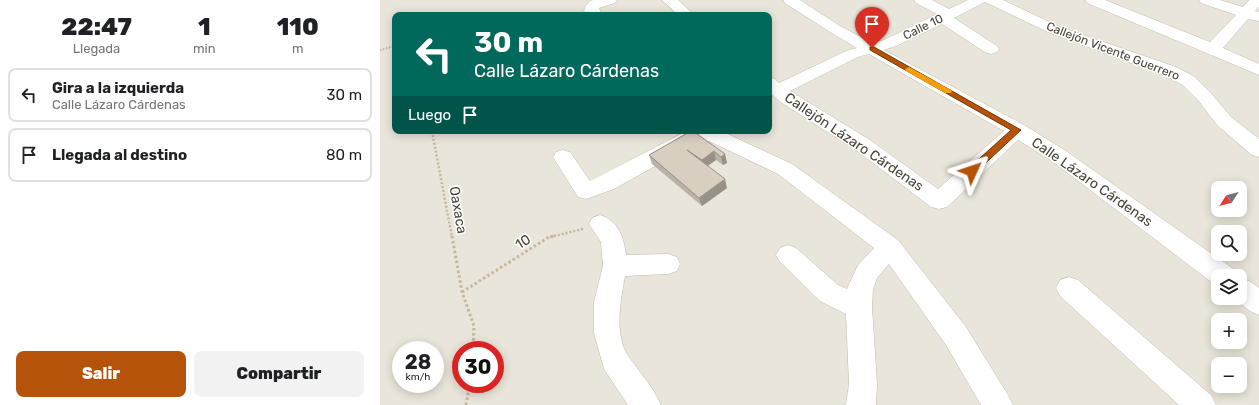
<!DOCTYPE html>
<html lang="es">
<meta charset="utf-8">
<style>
body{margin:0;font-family:Rubik,sans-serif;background:#f2f2f2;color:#202124;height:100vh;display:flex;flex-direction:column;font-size:15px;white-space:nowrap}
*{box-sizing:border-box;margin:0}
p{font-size:13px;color:#757577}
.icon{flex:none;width:22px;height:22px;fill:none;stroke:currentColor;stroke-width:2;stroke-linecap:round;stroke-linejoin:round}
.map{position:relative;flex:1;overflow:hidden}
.drawer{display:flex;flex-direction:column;background:#fff;width:380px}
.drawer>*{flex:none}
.hud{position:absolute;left:12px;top:12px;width:380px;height:122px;border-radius:8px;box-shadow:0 2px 10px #0003;background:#00695c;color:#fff;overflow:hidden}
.needle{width:26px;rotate:234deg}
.controls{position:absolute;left:831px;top:181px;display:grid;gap:8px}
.controls a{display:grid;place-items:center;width:36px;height:36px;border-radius:8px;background:#fff;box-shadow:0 2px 10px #0003;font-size:20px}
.speed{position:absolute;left:12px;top:341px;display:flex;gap:8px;font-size:20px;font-weight:700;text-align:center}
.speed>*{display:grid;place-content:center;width:52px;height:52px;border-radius:50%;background:#fff;box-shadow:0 2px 10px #0003;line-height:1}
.speed small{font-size:10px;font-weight:400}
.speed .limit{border:6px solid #d22;background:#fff;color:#111}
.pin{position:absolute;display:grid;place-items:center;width:34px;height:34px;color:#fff;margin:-41px -17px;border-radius:50% 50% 50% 0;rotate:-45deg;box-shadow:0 0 4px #0007}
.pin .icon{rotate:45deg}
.me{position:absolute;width:44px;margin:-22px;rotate:48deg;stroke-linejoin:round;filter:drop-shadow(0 0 3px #0008)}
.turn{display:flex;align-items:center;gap:14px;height:84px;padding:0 16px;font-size:18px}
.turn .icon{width:52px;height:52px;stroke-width:2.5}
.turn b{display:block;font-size:28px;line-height:34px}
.then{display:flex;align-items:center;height:38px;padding:0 16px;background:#0003;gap:8px;font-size:15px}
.eta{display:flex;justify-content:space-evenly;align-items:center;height:68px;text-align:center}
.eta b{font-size:24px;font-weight:800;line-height:28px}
.action{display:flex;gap:8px;margin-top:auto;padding:8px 16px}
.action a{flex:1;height:46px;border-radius:8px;background:#b45309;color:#fff;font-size:16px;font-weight:800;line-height:46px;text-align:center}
.action a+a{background:#f2f2f2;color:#202124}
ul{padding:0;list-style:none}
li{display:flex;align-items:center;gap:12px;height:54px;margin:0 8px 6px;padding:0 8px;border:2px solid #e0e0e0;border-radius:8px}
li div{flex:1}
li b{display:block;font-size:15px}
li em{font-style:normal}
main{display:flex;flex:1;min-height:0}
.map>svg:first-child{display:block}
</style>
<main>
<section class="drawer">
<div class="eta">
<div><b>22:47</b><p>Llegada</p></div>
<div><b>1</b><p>min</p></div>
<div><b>110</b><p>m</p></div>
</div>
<ul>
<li><svg class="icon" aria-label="left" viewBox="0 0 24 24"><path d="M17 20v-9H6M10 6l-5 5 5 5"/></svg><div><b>Gira a la izquierda</b><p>Calle Lázaro Cárdenas</p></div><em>30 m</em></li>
<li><svg class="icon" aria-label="arrive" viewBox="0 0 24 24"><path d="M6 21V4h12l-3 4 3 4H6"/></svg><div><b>Llegada al destino</b></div><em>80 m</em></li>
</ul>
<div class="action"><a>Salir</a><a>Compartir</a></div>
</section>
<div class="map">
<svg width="879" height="405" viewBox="0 0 879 405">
<rect width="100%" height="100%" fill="#f6f3ec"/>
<!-- residential -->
<path fill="#eae5da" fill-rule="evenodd" d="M0,0H879V405H0ZM15,15H389V131H15ZM838,188H860V210H838ZM838,232H860V254H838ZM838,276H860V298H838ZM838,320H860V342H838ZM21,350H55V384H21ZM81,350H115V384H81ZM838,364H860V386H838Z"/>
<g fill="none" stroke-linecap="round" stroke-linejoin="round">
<!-- minor casing -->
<g stroke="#c2bbae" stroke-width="1">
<g id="minor">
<path d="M213,0H237L235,3L219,8L222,15H207L204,11C205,6 208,2 213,0Z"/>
<path d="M282,0H298L314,15H298Z"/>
<path d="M403,0H420L460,26L492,43L504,40L557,14L536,3L534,0H552L569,9L588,0H623L680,27L796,67L815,77L830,92L851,117L879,139V157L872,155L837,125L818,100L803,85L784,75L670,33L605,2L574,18L617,46L619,49L617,52L611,54L605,52L562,24L516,46L504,50L644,125L686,151L852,268L855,276H838V285L834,284L672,161L638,140L567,207L559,209L551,207L476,150L402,103L389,92V78L395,79L399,83L466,51L477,48L450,32L405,3ZM489,54L624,131L558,189L490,140L410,91L478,57Z"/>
<path d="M705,0H725L830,42L856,15L821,3L819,0H840L863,7L869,0H879V7L875,11L879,12V21L868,19L843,48L879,64V75L707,3Z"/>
<path d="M307,131H341L412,164L518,240L586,327L628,395L633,405H601L566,345L509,264L497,278L493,289L492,307L497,384L496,405H466L469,384L466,314L440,301L400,262L396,255L400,248L408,245L416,248L458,285L467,289L478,265L494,248L398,174L329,141L318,142L234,189L206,199L198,197L173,157L176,152L183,150L190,152L210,181Z"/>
<path d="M220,215C239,221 244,238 246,255L288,254L297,257L300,264L297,271L288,274L245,276C241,298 234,333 247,354C258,371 273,386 281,405H248L224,369L214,333V302L223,266L221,242L209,224L212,218Z"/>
<path d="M689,277L698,280L831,395L836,405H799L680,296L676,288L680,280Z"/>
<path d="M860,278L869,281L879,288V315L870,311L853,298H860Z"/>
</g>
</g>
<!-- path-far2 -->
<path stroke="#c4b79f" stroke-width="2" stroke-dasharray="1.5 1.5" stroke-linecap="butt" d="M0,50L15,46"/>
<!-- path-far1 -->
<g stroke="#c4b79f" stroke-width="2.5" stroke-dasharray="2 2" stroke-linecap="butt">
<path d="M52,131L72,237"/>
<path d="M170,237L203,229"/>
</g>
<!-- path -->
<g stroke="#c4b79f" stroke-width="3" stroke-dasharray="2.5 2.5" stroke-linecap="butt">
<path d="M72,236L82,292L94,326L93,350"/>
<path d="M82,292L169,237L174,236"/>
<path d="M86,405L90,384"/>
</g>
<!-- minor -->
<use href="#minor" fill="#fff" fill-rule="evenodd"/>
</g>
<!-- wall -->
<path fill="#bab2a6" d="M311,131L345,154L347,163L343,165L336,160L328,166L347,188L322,206L272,164L269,155Z"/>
<!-- shaded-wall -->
<g fill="#979187">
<path d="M334,151L336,160L324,168L322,160Z"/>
<path d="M345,154L347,163L343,165L341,157Z"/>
<path d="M345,179L347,188L322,206L319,198Z"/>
</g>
<!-- building -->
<path fill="#d8cfc1" stroke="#979187" d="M311,131H313L345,154L341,157L334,151L322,160L307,150L345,179L319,198L269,155Z"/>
<!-- route -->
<path fill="#b45309" stroke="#753606" d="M490,47H494L641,130L595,173H589L588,171L589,168L631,130L490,50Z"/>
<!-- slow -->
<path fill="#f59e0b" d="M529,67L571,90L572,91L571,93H565L526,71L525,69Z"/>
<g text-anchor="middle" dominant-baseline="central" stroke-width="3" stroke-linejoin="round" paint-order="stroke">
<!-- far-street labels -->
<g font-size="12" fill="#4b4439" stroke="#fff">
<text transform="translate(543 27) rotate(-26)">Calle 10</text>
<text transform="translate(733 51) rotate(21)">Callejón Vicente Guerrero</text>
</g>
<!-- street labels -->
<g font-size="14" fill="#4b4439" stroke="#fff">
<text transform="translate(474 142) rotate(34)">Callejón Lázaro Cárdenas</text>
<text transform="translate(712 182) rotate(35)">Calle Lázaro Cárdenas</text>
<text transform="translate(78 210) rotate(80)">Oaxaca</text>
<text transform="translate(143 242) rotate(-32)">10</text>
</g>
</g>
</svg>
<div class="controls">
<a><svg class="needle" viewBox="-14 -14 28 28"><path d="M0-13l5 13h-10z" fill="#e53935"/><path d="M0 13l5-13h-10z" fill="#757577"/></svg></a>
<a><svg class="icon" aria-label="search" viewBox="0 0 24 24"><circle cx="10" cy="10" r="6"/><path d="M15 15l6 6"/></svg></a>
<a><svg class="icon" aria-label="layers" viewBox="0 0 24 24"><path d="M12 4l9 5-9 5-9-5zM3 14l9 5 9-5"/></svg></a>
<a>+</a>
<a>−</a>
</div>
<div class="speed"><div>28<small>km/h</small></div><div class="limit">30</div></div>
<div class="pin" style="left:492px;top:48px;background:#d93025"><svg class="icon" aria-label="arrive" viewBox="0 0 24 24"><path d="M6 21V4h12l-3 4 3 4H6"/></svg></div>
<svg class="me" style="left:592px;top:171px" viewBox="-20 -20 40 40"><path d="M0-17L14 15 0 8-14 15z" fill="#b45309" stroke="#fff" stroke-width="4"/></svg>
<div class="hud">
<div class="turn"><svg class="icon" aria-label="left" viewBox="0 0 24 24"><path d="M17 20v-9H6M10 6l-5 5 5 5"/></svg><div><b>30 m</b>Calle Lázaro Cárdenas</div></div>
<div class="then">Luego<svg class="icon" aria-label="arrive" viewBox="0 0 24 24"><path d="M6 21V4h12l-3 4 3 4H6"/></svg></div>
</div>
</div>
</main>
